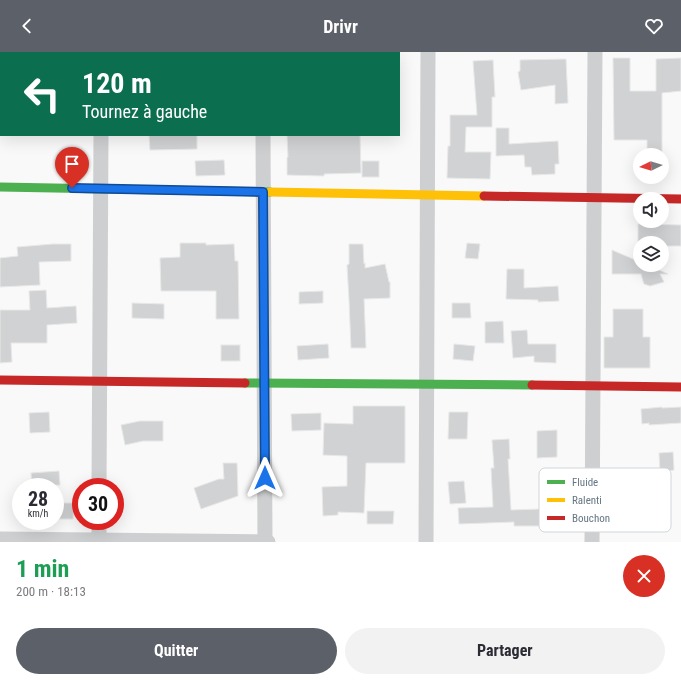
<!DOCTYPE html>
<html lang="fr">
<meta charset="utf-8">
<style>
body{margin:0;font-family:"Roboto Condensed",sans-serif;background:#f2f2f3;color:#2b2b33;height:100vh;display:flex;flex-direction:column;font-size:15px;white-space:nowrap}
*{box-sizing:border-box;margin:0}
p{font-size:13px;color:#7c7c81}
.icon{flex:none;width:22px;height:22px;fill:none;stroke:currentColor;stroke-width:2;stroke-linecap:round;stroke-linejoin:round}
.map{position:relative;height:490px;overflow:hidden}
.sheet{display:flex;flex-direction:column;background:#fff;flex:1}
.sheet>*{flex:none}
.hud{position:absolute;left:0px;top:0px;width:400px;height:84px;box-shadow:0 4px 16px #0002;background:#0b6e4f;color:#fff;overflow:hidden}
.needle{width:26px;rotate:265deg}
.fabs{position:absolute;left:633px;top:96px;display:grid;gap:8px}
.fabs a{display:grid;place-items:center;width:36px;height:36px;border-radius:50%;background:#fff;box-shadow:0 4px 16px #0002;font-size:20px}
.speed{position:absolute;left:12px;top:426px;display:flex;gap:8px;font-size:20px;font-weight:700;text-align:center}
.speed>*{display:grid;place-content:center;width:52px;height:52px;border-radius:50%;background:#fff;box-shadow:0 4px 16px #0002;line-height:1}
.speed small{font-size:10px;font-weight:400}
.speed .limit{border:6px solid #d22;background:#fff;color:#111}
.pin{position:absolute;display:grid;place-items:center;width:34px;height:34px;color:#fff;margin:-41px -17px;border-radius:50% 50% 50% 0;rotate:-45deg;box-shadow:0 0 4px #0007}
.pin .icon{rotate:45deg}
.me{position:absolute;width:44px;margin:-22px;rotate:0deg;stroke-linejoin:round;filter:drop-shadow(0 0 3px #0008)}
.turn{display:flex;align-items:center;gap:14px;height:84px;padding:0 16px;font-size:18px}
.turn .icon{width:52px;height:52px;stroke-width:2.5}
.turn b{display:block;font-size:28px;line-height:34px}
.round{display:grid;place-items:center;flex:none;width:42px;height:42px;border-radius:21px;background:#f2f2f3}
.summary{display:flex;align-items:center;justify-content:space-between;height:68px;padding:0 16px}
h1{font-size:24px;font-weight:700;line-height:30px;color:#1e9e55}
.button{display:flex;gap:8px;margin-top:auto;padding:8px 16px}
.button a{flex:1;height:46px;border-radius:24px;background:#5c6169;color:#fff;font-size:16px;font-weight:700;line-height:46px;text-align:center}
.button a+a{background:#f2f2f3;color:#2b2b33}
header{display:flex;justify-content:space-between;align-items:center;height:52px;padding:0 16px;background:#5c6169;color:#fff;font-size:18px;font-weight:700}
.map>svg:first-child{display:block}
</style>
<header><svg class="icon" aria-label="back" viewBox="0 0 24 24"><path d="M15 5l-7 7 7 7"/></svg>Drivr<svg class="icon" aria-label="heart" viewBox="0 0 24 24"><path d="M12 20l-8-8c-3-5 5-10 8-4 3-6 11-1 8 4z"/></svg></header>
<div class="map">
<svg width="681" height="490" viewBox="0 0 681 490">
<rect width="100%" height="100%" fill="#f9f9f9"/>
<!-- building -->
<g fill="#d0d2d3" stroke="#e8e8e8">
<path d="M613,6H630V39H656V7L681,6V39L662,41V103H647V88H614Z"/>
<path d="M566,7L568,51L555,52V33L521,38L518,20L520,19V8Z"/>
<path d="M493,8L495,45H492V75H466L465,100H491L490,127L447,126L448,94H450V63H477L473,9Z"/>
<path d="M496,76H509V92L558,89L559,112H555V122L532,123L531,115H525L524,103L496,104Z"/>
<path d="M149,83H197V97L150,98Z"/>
<path d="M287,83H360L361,121L324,122V124L287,123V105H288Z"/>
<path d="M224,108L225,123L196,124L195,109Z"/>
<rect x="362" y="109" width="17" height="16"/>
<path d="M638,172L681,173V194H662V191H640V193H638Z"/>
<path d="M180,191H206V193L234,192L235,209H238L239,267H216V239H161L160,206L180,205Z"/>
<path d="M467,191L480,192L478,207L465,206Z"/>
<path d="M53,192H71V209L39,210L40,233L0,235V206L18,204L17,195Z"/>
<path d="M349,192H363L364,212L365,211V216L385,212L389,230H390V246L364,247L366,296H351L349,248L347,213L349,212Z"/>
<path d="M612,198L640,210V213H648L668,222H660L664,230L650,234L644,232L643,229L641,222H612Z"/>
<path d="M507,217H524V236L558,234L559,249L538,250V248L506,247Z"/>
<path d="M46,238L47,256L76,254L77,271L47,273V291H11L12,310L0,311V258H30L29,239Z"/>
<path d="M323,239V251L299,252V240Z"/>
<path d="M132,251L164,252V267L132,266Z"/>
<path d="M452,251H470L471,266H452Z"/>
<path d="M613,257H643V285H650V316H604V285H613Z"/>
<path d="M503,269L504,291H485V270Z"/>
<path d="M527,278L528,292H556V311L534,310V304L513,306L511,279Z"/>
<path d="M328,292L329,306L298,308L297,294Z"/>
<path d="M454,292L475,294L473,309L453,307Z"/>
<rect x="221" y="293" width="19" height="16"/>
<path d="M353,354H405V411H366L364,461L338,460V463L323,464L322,435L347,434V404L323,403L324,371L353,372Z"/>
<path d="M662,355V356L681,355V371L649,373V371L642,372L641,357Z"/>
<path d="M49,360L50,380L30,381L29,361Z"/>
<path d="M449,360H468L467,387H448Z"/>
<path d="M321,361V378L292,379L291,362Z"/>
<path d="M140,369H163V389H143L125,393L121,373Z"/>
<path d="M557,378V405L537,406V379Z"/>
<path d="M509,387L510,407H508L511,458L540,457L541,474H514V470L459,472L458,456L493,455L491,416H494L492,388Z"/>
<path d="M673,400L674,418L660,420L659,401Z"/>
<path d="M223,411H237L238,444L201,457L194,436L219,427H224Z"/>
<path d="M59,419L60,433L32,434L31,421Z"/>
<path d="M464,429L466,451L450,452L448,430Z"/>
<path d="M55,451H74L73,467H55Z"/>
<path d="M367,459H394L393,472H367Z"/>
</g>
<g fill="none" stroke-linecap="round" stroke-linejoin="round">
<!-- street -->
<g stroke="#cecfd0" stroke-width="15">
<path d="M263,0V1"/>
<path d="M102,1V0"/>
<path d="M263,83L265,490"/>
<path d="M99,435L101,83"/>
<path d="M0,487L268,490"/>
<path d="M99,490V469"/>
<path d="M426,490L428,0"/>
<path d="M592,490L595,0"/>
</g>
<!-- fast -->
<g stroke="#4caf50" stroke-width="9">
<path d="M0,135L270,140"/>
<path d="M245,331L532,333"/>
</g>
<!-- slow -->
<path stroke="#ffc107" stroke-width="9" d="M270,140L484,144"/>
<!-- jam -->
<g stroke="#c62828" stroke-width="9">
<path d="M484,144L681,147"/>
<path d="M0,328L245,331"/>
<path d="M532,333L681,335"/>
</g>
</g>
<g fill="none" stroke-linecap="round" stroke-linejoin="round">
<!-- route casing -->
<g stroke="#114b97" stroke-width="10">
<path id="route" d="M72,136L263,140L265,426"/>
</g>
<!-- route -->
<use href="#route" stroke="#1a73e8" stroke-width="7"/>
</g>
<!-- legend -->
<rect x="539" y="416" width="132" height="64" rx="6" fill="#fff" stroke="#d1d6da" stroke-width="1"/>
<rect x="547" y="428" width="18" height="4" fill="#4caf50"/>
<rect x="547" y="446" width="18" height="4" fill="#ffc107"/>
<rect x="547" y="464" width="18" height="4" fill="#c62828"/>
<g font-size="11" fill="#657683">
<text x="572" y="434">Fluide</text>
<text x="572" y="452">Ralenti</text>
<text x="572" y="470">Bouchon</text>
</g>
</svg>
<div class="fabs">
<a><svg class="needle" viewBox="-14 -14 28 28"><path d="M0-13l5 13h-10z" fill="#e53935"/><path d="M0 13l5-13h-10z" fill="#7c7c81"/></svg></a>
<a><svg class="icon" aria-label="sound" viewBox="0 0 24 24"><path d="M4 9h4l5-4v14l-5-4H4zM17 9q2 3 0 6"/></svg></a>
<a><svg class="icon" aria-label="layers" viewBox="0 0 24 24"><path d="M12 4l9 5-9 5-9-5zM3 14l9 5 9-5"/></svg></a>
</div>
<div class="speed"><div>28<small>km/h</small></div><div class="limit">30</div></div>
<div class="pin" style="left:72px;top:136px;background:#d93025"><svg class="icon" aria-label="arrive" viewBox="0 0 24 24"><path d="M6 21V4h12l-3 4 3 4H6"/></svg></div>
<svg class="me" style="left:265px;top:426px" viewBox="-20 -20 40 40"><path d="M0-17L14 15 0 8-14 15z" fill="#1a73e8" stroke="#fff" stroke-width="4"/></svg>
<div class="hud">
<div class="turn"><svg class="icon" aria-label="left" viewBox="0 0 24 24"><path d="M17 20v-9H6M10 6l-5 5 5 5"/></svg><div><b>120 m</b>Tournez à gauche</div></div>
</div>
</div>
<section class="sheet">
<div class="summary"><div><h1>1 min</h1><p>200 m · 18:13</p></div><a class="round" style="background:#d93025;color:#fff"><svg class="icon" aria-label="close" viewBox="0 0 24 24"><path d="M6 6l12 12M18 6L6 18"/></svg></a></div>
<div class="button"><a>Quitter</a><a>Partager</a></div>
</section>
